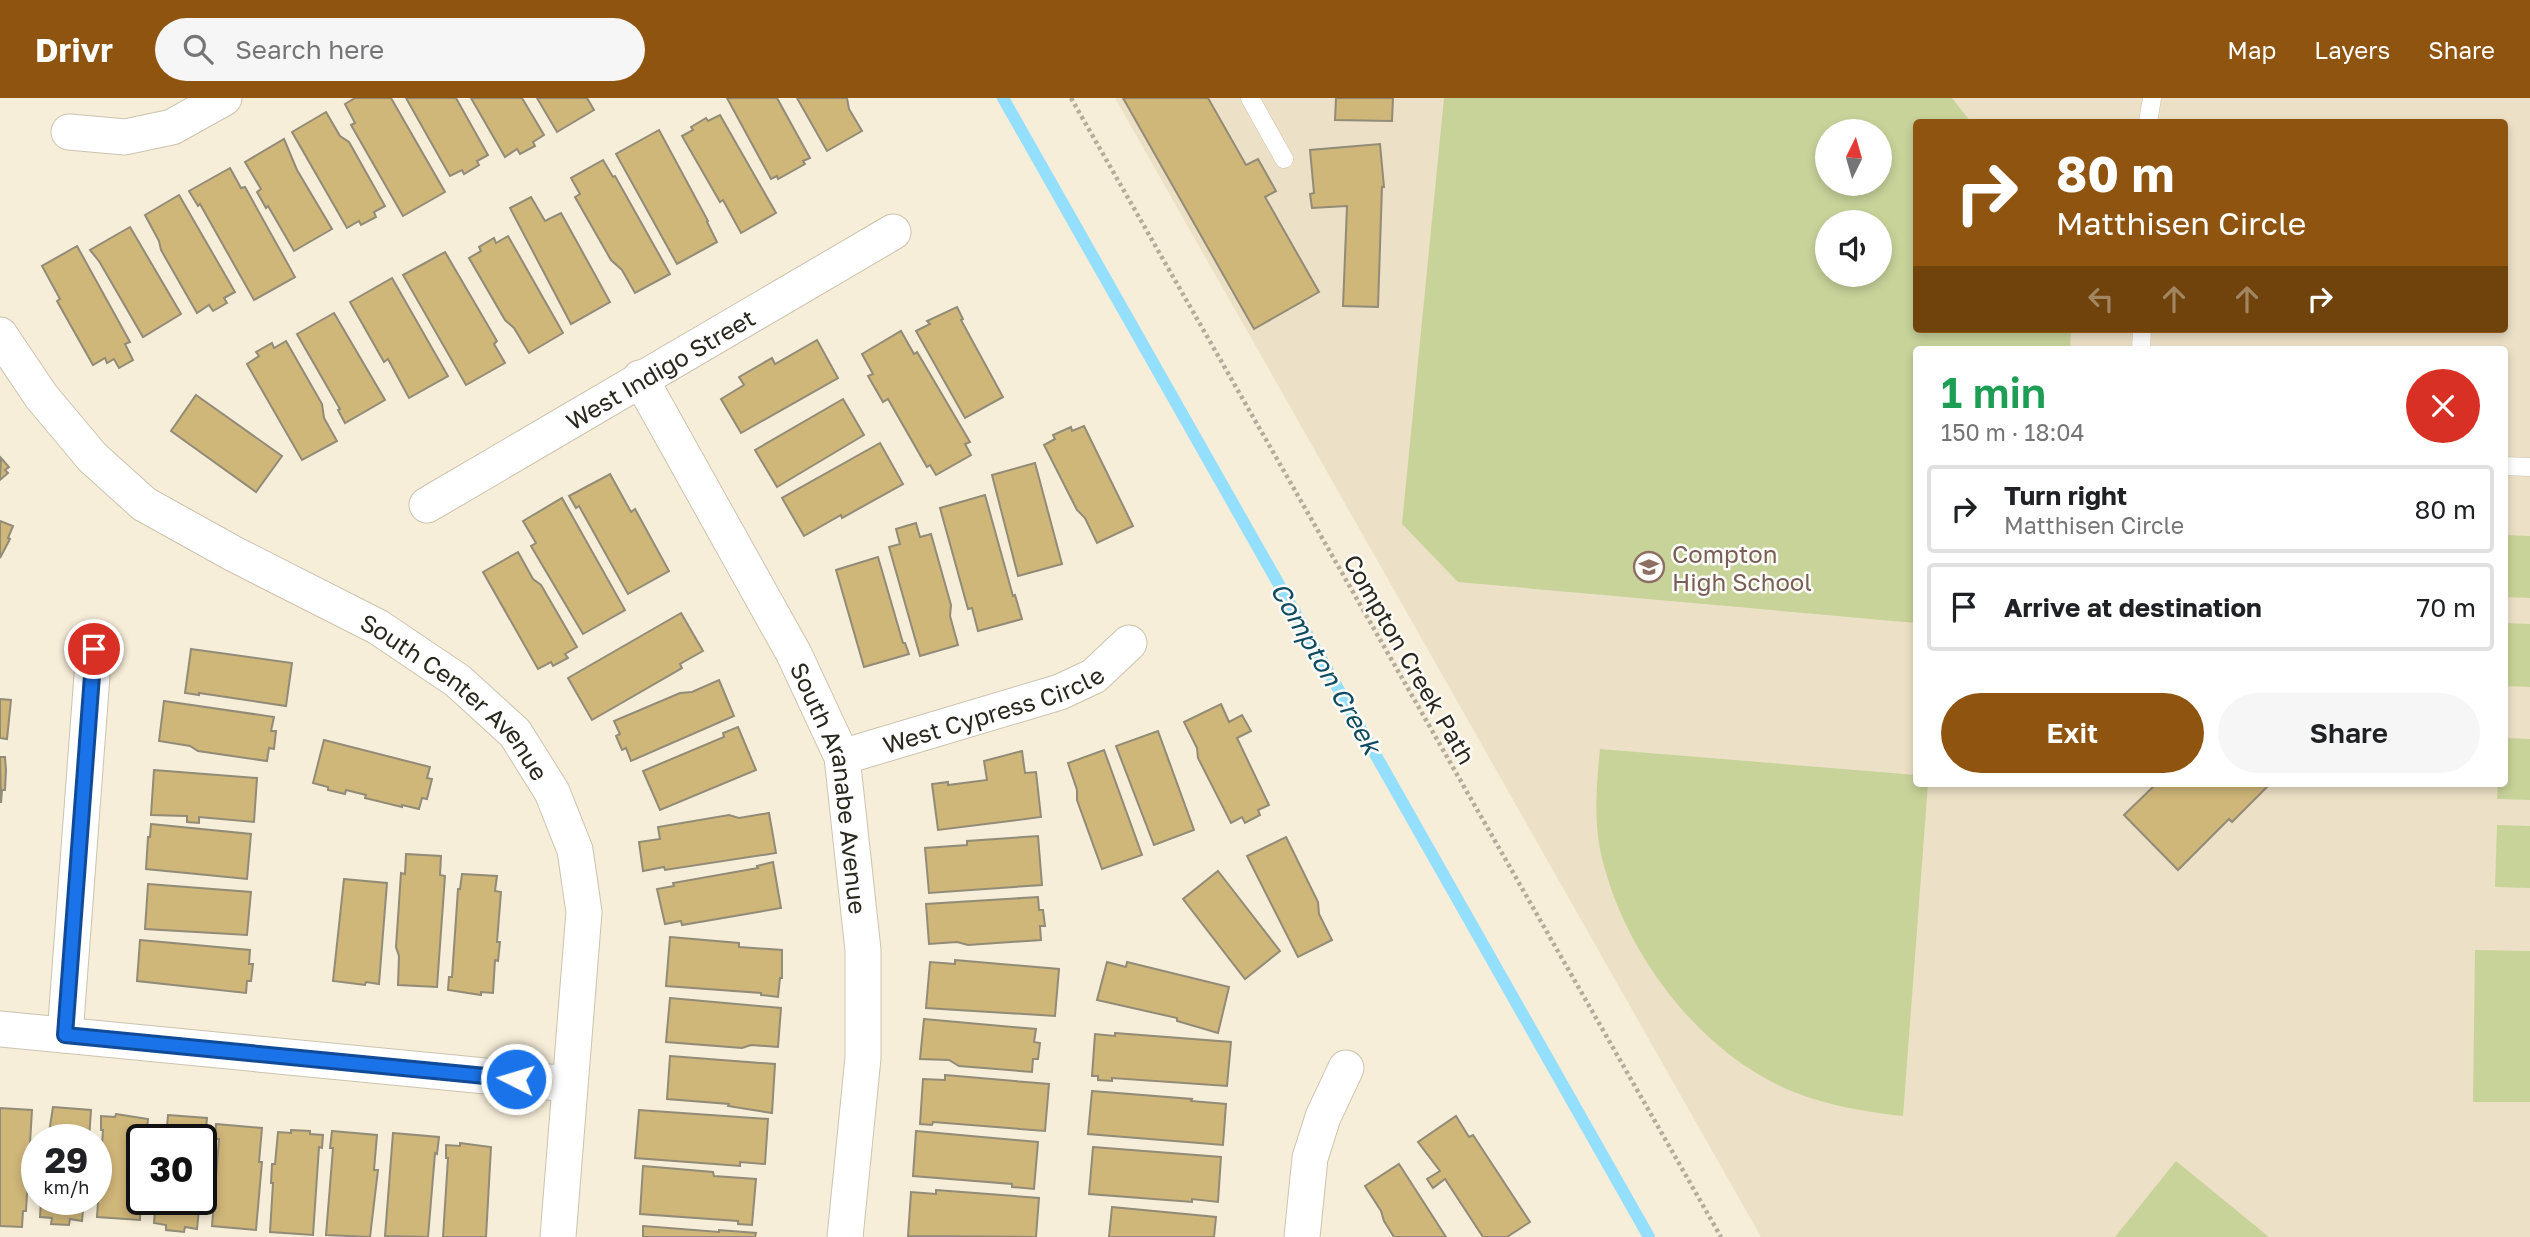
<!DOCTYPE html>
<meta charset="utf-8">
<style>
body{margin:0;font-family:"Golos Text",sans-serif;background:#f6f6f6;color:#202124;height:100vh;display:flex;flex-direction:column;font-size:26px;white-space:nowrap}
*{box-sizing:border-box;margin:0}
p{font-size:23px;color:#757577}
.icon{flex:none;width:38px;height:38px;fill:none;stroke:currentColor;stroke-width:2;stroke-linecap:round;stroke-linejoin:round}
.map{position:relative;flex:1;overflow:hidden}
.details{position:absolute;left:1913px;top:248px;width:595px;height:441px;display:flex;flex-direction:column;background:#fff;border-radius:7px;box-shadow:0 4px 10px #0003}
.details>*{flex:none}
.hud{position:absolute;left:1913px;top:21px;width:595px;height:214px;border-radius:7px;box-shadow:0 4px 10px #0003;background:#8e5410;color:#fff;overflow:hidden}
.needle{width:46px;rotate:5deg}
.fabs{position:absolute;left:1815px;top:21px;display:grid;gap:14px}
.fabs a{display:grid;place-items:center;width:77px;height:77px;border-radius:50%;background:#fff;box-shadow:0 4px 10px #0003;font-size:35px}
.speed{position:absolute;left:21px;top:1026px;display:flex;gap:14px;font-size:35px;font-weight:700;text-align:center}
.speed>*{display:grid;place-content:center;width:91px;height:91px;border-radius:50%;background:#fff;box-shadow:0 4px 10px #0003;line-height:1}
.speed small{font-size:18px;font-weight:400}
.speed .limit{border:4px solid #111;border-radius:10px;background:#fff;color:#111}
.pin{position:absolute;display:grid;place-items:center;width:60px;height:60px;color:#fff;margin:-30px;border:4px solid #fff;border-radius:50%;box-shadow:0 2px 7px #0007}
.me{position:absolute;width:77px;margin:-38px;rotate:275deg;stroke-linejoin:round;filter:drop-shadow(0 0 5px #0008)}
.turn{display:flex;align-items:center;gap:24px;height:147px;padding:0 28px;font-size:32px}
.turn .icon{width:91px;height:91px;stroke-width:2.5}
.turn b{display:block;font-size:49px;line-height:60px}
.lanes{display:flex;align-items:center;height:66px;padding:0 28px;background:#0003;justify-content:center;gap:35px;direction:ltr}
.lanes .off{opacity:.35}
.round{display:grid;place-items:center;flex:none;width:74px;height:74px;border-radius:37px;background:#f6f6f6}
.overview{display:flex;align-items:center;justify-content:space-between;height:119px;padding:0 28px}
h1{font-size:42px;font-weight:600;line-height:52px;color:#1e9e55}
.button{display:flex;gap:14px;margin-top:auto;padding:14px 28px}
.button a{flex:1;height:80px;border-radius:42px;background:#8e5410;color:#fff;font-size:28px;font-weight:600;line-height:80px;text-align:center}
.button a+a{background:#f6f6f6;color:#202124}
ul{padding:0;list-style:none}
li{display:flex;align-items:center;gap:21px;height:88px;margin:0 14px 10px;padding:0 14px;border:4px solid #e0e0e0;border-radius:7px}
li div{flex:1}
li b{display:block;font-size:26px}
li em{font-style:normal}
header{display:flex;align-items:center;gap:42px;box-sizing:border-box;height:98px;padding:0 35px;background:#8e5410;color:#fff}
header strong{font-size:33px}
nav{display:flex;gap:38px;margin-inline-start:auto;font-size:24px}
.search{width:490px;height:63px;background:#f6f6f6;display:flex;align-items:center;gap:18px;box-sizing:border-box;padding:0 24px;border-radius:38px;color:#757577;font-size:26px}
.map>svg:first-child{display:block}
</style>
<header>
<strong>Drivr</strong>
<div class="search"><svg class="icon" aria-label="search" viewBox="0 0 24 24"><circle cx="10" cy="10" r="6"/><path d="M15 15l6 6"/></svg>Search here</div>
<nav><a>Map</a><a>Layers</a><a>Share</a></nav>
</header>
<div class="map">
<svg width="2530" height="1139" viewBox="0 0 2530 1139">
<rect width="100%" height="100%" fill="#f7eed9"/>
<!-- built -->
<path fill="#ece1c6" fill-rule="evenodd" d="M1115,0H2530V1139H1761ZM1916,24H2504V231H1916ZM1827,33H1880V86H1827ZM1827,124H1880V177H1827ZM1916,252H2504V686H1916Z"/>
<!-- green -->
<g fill="#c8d39a" fill-rule="evenodd">
<path d="M1444,0H1952L1971,24H1916V231H2071L2070,252H1916V525L1458,484L1402,426ZM1880,33V86H1827V33ZM1880,124V177H1827V124Z"/>
<path d="M2506,437L2530,438V500L2504,499Z"/>
<path d="M2504,525L2530,526V589L2504,588Z"/>
<path d="M2504,640L2530,641V702L2497,701L2498,686H2504Z"/>
<path d="M1600,651L1916,677V686H1928L1903,1018C1866,1014 1829,1008 1794,994C1703,958 1629,861 1604,768C1593,730 1596,690 1600,651Z"/>
<path d="M2497,727L2530,728V790L2495,789Z"/>
<path d="M2475,852L2530,853V1004H2473Z"/>
<path d="M2176,1063L2269,1139H2115Z"/>
</g>
<g fill="none" stroke-linecap="round" stroke-linejoin="round">
<!-- stream -->
<path stroke="#95dffe" stroke-width="12" d="M1003,0L1649,1139"/>
</g>
<!-- building -->
<g fill="#cfb679" stroke="#928b77" stroke-width="2">
<path d="M355,0H391L445,94L403,118L351,27L355,25L345,6Z"/>
<path d="M406,0H456L488,57L477,63L479,67L464,76L462,72L450,78Z"/>
<path d="M471,0H522L544,37L533,44L535,48L520,56L517,51L505,59Z"/>
<path d="M537,0H587L594,12L557,34Z"/>
<path d="M727,0H777L810,60L803,63L805,66L778,81L777,78L771,81Z"/>
<path d="M797,0H847L849,11L862,33L827,53Z"/>
<path d="M1123,0H1208L1246,67L1258,61L1276,93L1265,99L1319,194L1254,231Z"/>
<path d="M1336,0H1393L1392,23L1335,22Z"/>
<path d="M326,14L340,38L349,44L385,108L374,114L376,119L361,127L359,123L347,130L292,34Z"/>
<path d="M720,17L776,115L741,135L723,102L720,104L682,38L693,32L691,29L706,20L708,23Z"/>
<path d="M659,32L708,123L707,124L717,144L677,166L616,56Z"/>
<path d="M284,41L297,72L332,131L294,153L268,108L266,110L257,94L261,91L245,64Z"/>
<path d="M1380,46L1384,89H1382L1378,209L1343,208L1347,108L1312,110L1310,96L1314,95L1310,52Z"/>
<path d="M603,62L613,79L615,78L670,176L635,195L622,172L611,162L575,99L580,96L571,80Z"/>
<path d="M230,70L241,90L245,89L295,179L254,202L200,106L198,108L189,93Z"/>
<path d="M179,97L235,194L224,200L227,205L213,213L209,207L197,215L161,152L159,143L145,117Z"/>
<path d="M531,99L545,123L561,115L610,204L571,226L510,110Z"/>
<path d="M130,129L181,216L143,239L99,163L90,152Z"/>
<path d="M508,138L563,235L529,255L514,230L505,222L469,160L481,153L479,149L494,140L496,145Z"/>
<path d="M77,148L130,244L125,246L133,262L119,270L114,261L107,265L105,260L93,267L57,203L60,201L42,168Z"/>
<path d="M445,154L497,243L494,246L505,265L466,287L403,177Z"/>
<path d="M392,180L448,278L409,300L388,261L384,264L350,204Z"/>
<path d="M957,209L963,221L961,222L1003,299L965,320L916,233L930,226L927,223Z"/>
<path d="M334,215L385,302L345,325L338,312L340,311L297,236Z"/>
<path d="M901,233L914,256L917,254L970,344L965,346L971,357L936,377L930,367L927,369L888,301L883,304L868,278L873,276L862,256Z"/>
<path d="M817,242L838,280L741,335L721,301L744,287L739,279L772,260L775,266Z"/>
<path d="M286,243L322,306L324,320L337,343L302,362L247,266L259,258L256,254L272,245L274,250Z"/>
<path d="M196,297L282,358L256,394L171,333Z"/>
<path d="M843,301L864,337L777,389L755,352Z"/>
<path d="M1084,328L1133,428L1097,445L1085,420L1077,412L1044,347L1055,341L1053,337L1071,329L1072,333Z"/>
<path d="M880,345L903,386L842,420L841,417L804,438L782,400Z"/>
<path d="M1,360L9,369L5,372L8,375L0,382Z"/>
<path d="M1035,365L1062,466L1018,478L992,377Z"/>
<path d="M610,376L631,414L635,411L669,473L628,496L579,408L576,410L569,398Z"/>
<path d="M985,397L1013,498L1015,497L1022,521L978,533L972,510L968,511L940,410Z"/>
<path d="M562,400L625,512L583,536L531,448L536,445L523,423Z"/>
<path d="M0,423L13,428L8,440L10,441L0,460Z"/>
<path d="M916,425L920,439L931,436L951,507L950,518L958,547L920,558L889,449L900,446L896,431Z"/>
<path d="M518,454L533,481L541,487L577,549L565,556L568,560L553,568L551,564L538,571L483,474Z"/>
<path d="M878,459L903,545H905L909,556L864,569L836,472Z"/>
<path d="M681,515L703,553L680,566L682,570L592,622L568,580Z"/>
<path d="M191,551L292,565L286,608L199,595V597L185,595Z"/>
<path d="M719,582L734,618L631,663L626,650L622,652L616,638L620,636L614,623L680,595L692,594Z"/>
<path d="M0,601L11,602L7,641L0,640Z"/>
<path d="M164,603L274,619L271,633H276L274,651L269,650L267,663L198,653L190,648L159,643Z"/>
<path d="M1221,606L1229,624L1242,617L1251,633L1237,640L1269,707L1258,712L1260,717L1245,725L1242,719L1231,725L1198,660L1197,650L1184,624Z"/>
<path d="M738,629L756,672L660,712L643,673L724,639L723,635Z"/>
<path d="M1158,633L1194,732L1154,747L1116,648Z"/>
<path d="M324,642L430,669L427,680L432,681L427,701L422,700L419,711L402,707V709L365,700L366,697L346,692L345,696L328,692V689L313,685Z"/>
<path d="M1104,652L1142,757L1102,771L1077,702V692L1068,665Z"/>
<path d="M1022,653L1025,675L1036,674L1041,719L938,732L932,686L948,684V687L987,682L984,663Z"/>
<path d="M0,659H5L6,672L5,692H2L1,705Z"/>
<path d="M154,672L257,680L254,724L199,719V725L187,724V718L151,717Z"/>
<path d="M2156,686H2270L2232,724L2229,721L2178,772L2124,717Z"/>
<path d="M769,715L776,755L665,772L664,769L643,773L639,744L660,741L658,729L729,717L739,720Z"/>
<path d="M151,726L251,736L247,781L146,771L148,739H150Z"/>
<path d="M1038,738L1042,787L929,795L925,750L967,747V743Z"/>
<path d="M1286,739L1318,804L1319,816L1332,842L1298,859L1247,758Z"/>
<path d="M406,756L441,758L440,777L445,778L437,889L398,887L399,858L396,849L401,775L405,776Z"/>
<path d="M773,764L781,810L682,827L681,823L665,826L657,791L674,788L673,785L758,770L757,768Z"/>
<path d="M1218,773L1280,853L1245,881L1183,801Z"/>
<path d="M462,776L497,778L495,793L501,794L497,844H500L498,863L495,862L493,895L481,894V897L448,892L449,879H452L458,791H460Z"/>
<path d="M344,781L387,785L379,886L366,884L365,887L333,883Z"/>
<path d="M148,786L251,794L247,837L145,831Z"/>
<path d="M1038,799L1039,812H1043L1045,828H1040L1041,842L968,847L957,844L929,846L926,806Z"/>
<path d="M670,839L739,845V849L782,852V880H780L778,899L761,897V895L666,888Z"/>
<path d="M140,842L250,852L249,866H253L251,883H247L246,895L137,883Z"/>
<path d="M955,862L1059,871L1055,918L926,910L930,864L955,866Z"/>
<path d="M1107,864L1126,869L1127,864L1229,889L1218,935L1177,923V920L1097,902Z"/>
<path d="M670,900L781,910L778,949L751,947L742,950L666,944Z"/>
<path d="M924,921L1036,931L1034,944L1040,945L1038,961H1033L1032,974L959,968L949,962L920,961Z"/>
<path d="M1115,935L1231,944L1227,988L1112,980V983L1098,982V978H1092L1095,936L1115,938Z"/>
<path d="M670,958L775,966L772,1015L728,1008L729,1006L667,1001Z"/>
<path d="M945,977L1049,986L1045,1033L933,1024L932,1027L920,1026L923,981L945,982Z"/>
<path d="M1092,993L1192,1001L1191,1003L1226,1006L1223,1047L1088,1036Z"/>
<path d="M53,1009L91,1012L89,1041H48Z"/>
<path d="M0,1010L32,1012L26,1113H23L22,1129L0,1128Z"/>
<path d="M639,1012L768,1021L765,1066L740,1064V1068L635,1060Z"/>
<path d="M116,1016L148,1021L146,1041H142L140,1122L97,1119L103,1032H101V1018L115,1019Z"/>
<path d="M168,1017L207,1020L201,1087V1041H166Z"/>
<path d="M1456,1018L1469,1039L1473,1037L1530,1124L1507,1139H1483L1445,1081L1433,1090L1427,1081L1440,1073L1418,1044Z"/>
<path d="M216,1026L262,1030L259,1064H262L256,1132L212,1128L219,1041H215Z"/>
<path d="M291,1032L310,1033V1036L323,1037L322,1050L319,1049L313,1137L270,1134L273,1085H271L272,1066H275L278,1034L291,1035Z"/>
<path d="M332,1033L377,1037L374,1072H378L370,1139L326,1137L333,1050H330Z"/>
<path d="M916,1033L1038,1044L1034,1091L1012,1089V1086L913,1078Z"/>
<path d="M393,1035L439,1039L437,1056L435,1055L428,1139L385,1138Z"/>
<path d="M460,1045L491,1049L486,1139H443L448,1060H446V1047L460,1048Z"/>
<path d="M1093,1049L1221,1059L1218,1104L1192,1101V1104L1089,1096Z"/>
<path d="M1399,1066L1446,1139H1394L1384,1123L1381,1113L1365,1088Z"/>
<path d="M643,1068L713,1074L714,1078L756,1081L752,1127L738,1126V1123L640,1116Z"/>
<path d="M936,1092L1039,1100L1036,1139L908,1138L911,1094L936,1096Z"/>
<path d="M41,1101H84L82,1123L70,1121L69,1127L51,1126L52,1120L40,1119Z"/>
<path d="M156,1101H200L197,1131L185,1129L184,1134L166,1132V1127L154,1125Z"/>
<path d="M1112,1109L1216,1119L1214,1139H1109Z"/>
<path d="M643,1128L719,1134V1132L756,1135L755,1139H643Z"/>
</g>
<g fill="none" stroke-linecap="round" stroke-linejoin="round">
<!-- lane casing -->
<g stroke="#cbc3af" stroke-width="19">
<g id="lane">
<path d="M1250,0L1284,61"/>
<path d="M2148,24L2152,0"/>
<path d="M2141,252L2142,231"/>
<path d="M2504,368L2530,369"/>
</g>
</g>
<!-- street casing -->
<g stroke="#cbc3af" stroke-width="37">
<g id="street">
<path d="M69,34L125,39L172,29L224,0"/>
<path id="s1" d="M0,237L41,298L92,359L144,406L234,456L378,529L458,583L515,635L552,694L575,752L584,814L558,1139"/>
<path id="s2" d="M640,280L794,556L842,659L863,852V960L845,1139"/>
<path id="s3" d="M427,407L893,134"/>
<path id="s4" d="M842,659L1060,594L1094,578L1129,545"/>
<path d="M0,931L569,986"/>
<path d="M65,937L94,551"/>
<path d="M1302,1139L1310,1060L1323,1019L1346,970"/>
</g>
</g>
<!-- path -->
<path stroke="#b4ad9c" stroke-width="4.5" stroke-dasharray="3.5 3.5" stroke-linecap="butt" d="M1071,0L1721,1139"/>
<!-- lane -->
<use href="#lane" stroke="#fff" stroke-width="18"/>
<!-- street -->
<use href="#street" stroke="#fff" stroke-width="35"/>
</g>
<g fill="none" stroke-linecap="round" stroke-linejoin="round">
<!-- route casing -->
<g stroke="#114b97" stroke-width="18">
<path id="route" d="M94,551L65,937L516,981"/>
</g>
<!-- route -->
<use href="#route" stroke="#1a73e8" stroke-width="12"/>
</g>
<!-- icons -->
<defs>
<g id="school-ring" transform="scale(1.575)"><circle r="9.5" fill="#fefcf8" stroke="#8d6e63" stroke-width="1.5"/><path d="M0-5L7-2L0 1L-7-2ZM-4 1L0 2.5L4 1V4Q0 6-4 4Z" fill="#8d6e63"/></g>
</defs>
<g fill-rule="evenodd">
<use href="#school-ring" x="1649" y="469"/>
</g>
<g text-anchor="middle" dominant-baseline="central" stroke-width="5" stroke-linejoin="round" paint-order="stroke">
<!-- street labels -->
<g font-size="24" fill="#2a271f" stroke="#fefcf8">
<text stroke="none"><textPath href="#s3" startOffset="270">West Indigo Street</textPath></text>
<text transform="translate(1410 561) rotate(60)">Compton Creek Path</text>
<text stroke="none"><textPath href="#s1" startOffset="592">South Center Avenue</textPath></text>
<text stroke="none"><textPath href="#s4" startOffset="158">West Cypress Circle</textPath></text>
<text stroke="none"><textPath href="#s2" startOffset="457">South Aranabe Avenue</textPath></text>
</g>
<!-- education labels -->
<g font-size="24" fill="#785e54" stroke="#fefcf8" text-anchor="start">
<text x="1672" y="455">Compton<tspan x="1672" dy="28">High School</tspan></text>
</g>
<!-- water labels -->
<g font-size="26" font-style="italic" fill="#0f4c62" stroke="#fefcf8">
<text transform="translate(1326 570) rotate(60)">Compton Creek</text>
</g>
</g>
</svg>
<div class="fabs">
<a><svg class="needle" viewBox="-14 -14 28 28"><path d="M0-13l5 13h-10z" fill="#e53935"/><path d="M0 13l5-13h-10z" fill="#757577"/></svg></a>
<a><svg class="icon" aria-label="sound" viewBox="0 0 24 24"><path d="M4 9h4l5-4v14l-5-4H4zM17 9q2 3 0 6"/></svg></a>
</div>
<div class="speed"><div>29<small>km/h</small></div><div class="limit">30</div></div>
<div class="pin" style="left:94px;top:551px;background:#d93025"><svg class="icon" aria-label="arrive" viewBox="0 0 24 24"><path d="M6 21V4h12l-3 4 3 4H6"/></svg></div>
<svg class="me" style="left:516px;top:981px" viewBox="-20 -20 40 40"><circle r="17" fill="#1a73e8" stroke="#fff" stroke-width="3"/><path d="M0-11L8 9 0 5-8 9z" fill="#fff"/></svg>
<div class="hud">
<div class="turn"><svg class="icon" aria-label="right" viewBox="0 0 24 24"><path d="M7 20v-9h11M14 6l5 5-5 5"/></svg><div><b>80 m</b>Matthisen Circle</div></div>
<div class="lanes"><svg class="icon off" aria-label="left" viewBox="0 0 24 24"><path d="M17 20v-9H6M10 6l-5 5 5 5"/></svg><svg class="icon off" aria-label="ahead" viewBox="0 0 24 24"><path d="M12 20V5M6 11l6-6 6 6"/></svg><svg class="icon off" aria-label="ahead" viewBox="0 0 24 24"><path d="M12 20V5M6 11l6-6 6 6"/></svg><svg class="icon" aria-label="right" viewBox="0 0 24 24"><path d="M7 20v-9h11M14 6l5 5-5 5"/></svg></div>
</div>
<section class="details">
<div class="overview"><div><h1>1 min</h1><p>150 m · 18:04</p></div><a class="round" style="background:#d93025;color:#fff"><svg class="icon" aria-label="close" viewBox="0 0 24 24"><path d="M6 6l12 12M18 6L6 18"/></svg></a></div>
<ul>
<li><svg class="icon" aria-label="right" viewBox="0 0 24 24"><path d="M7 20v-9h11M14 6l5 5-5 5"/></svg><div><b>Turn right</b><p>Matthisen Circle</p></div><em>80 m</em></li>
<li><svg class="icon" aria-label="arrive" viewBox="0 0 24 24"><path d="M6 21V4h12l-3 4 3 4H6"/></svg><div><b>Arrive at destination</b></div><em>70 m</em></li>
</ul>
<div class="button"><a>Exit</a><a>Share</a></div>
</section>
</div>
